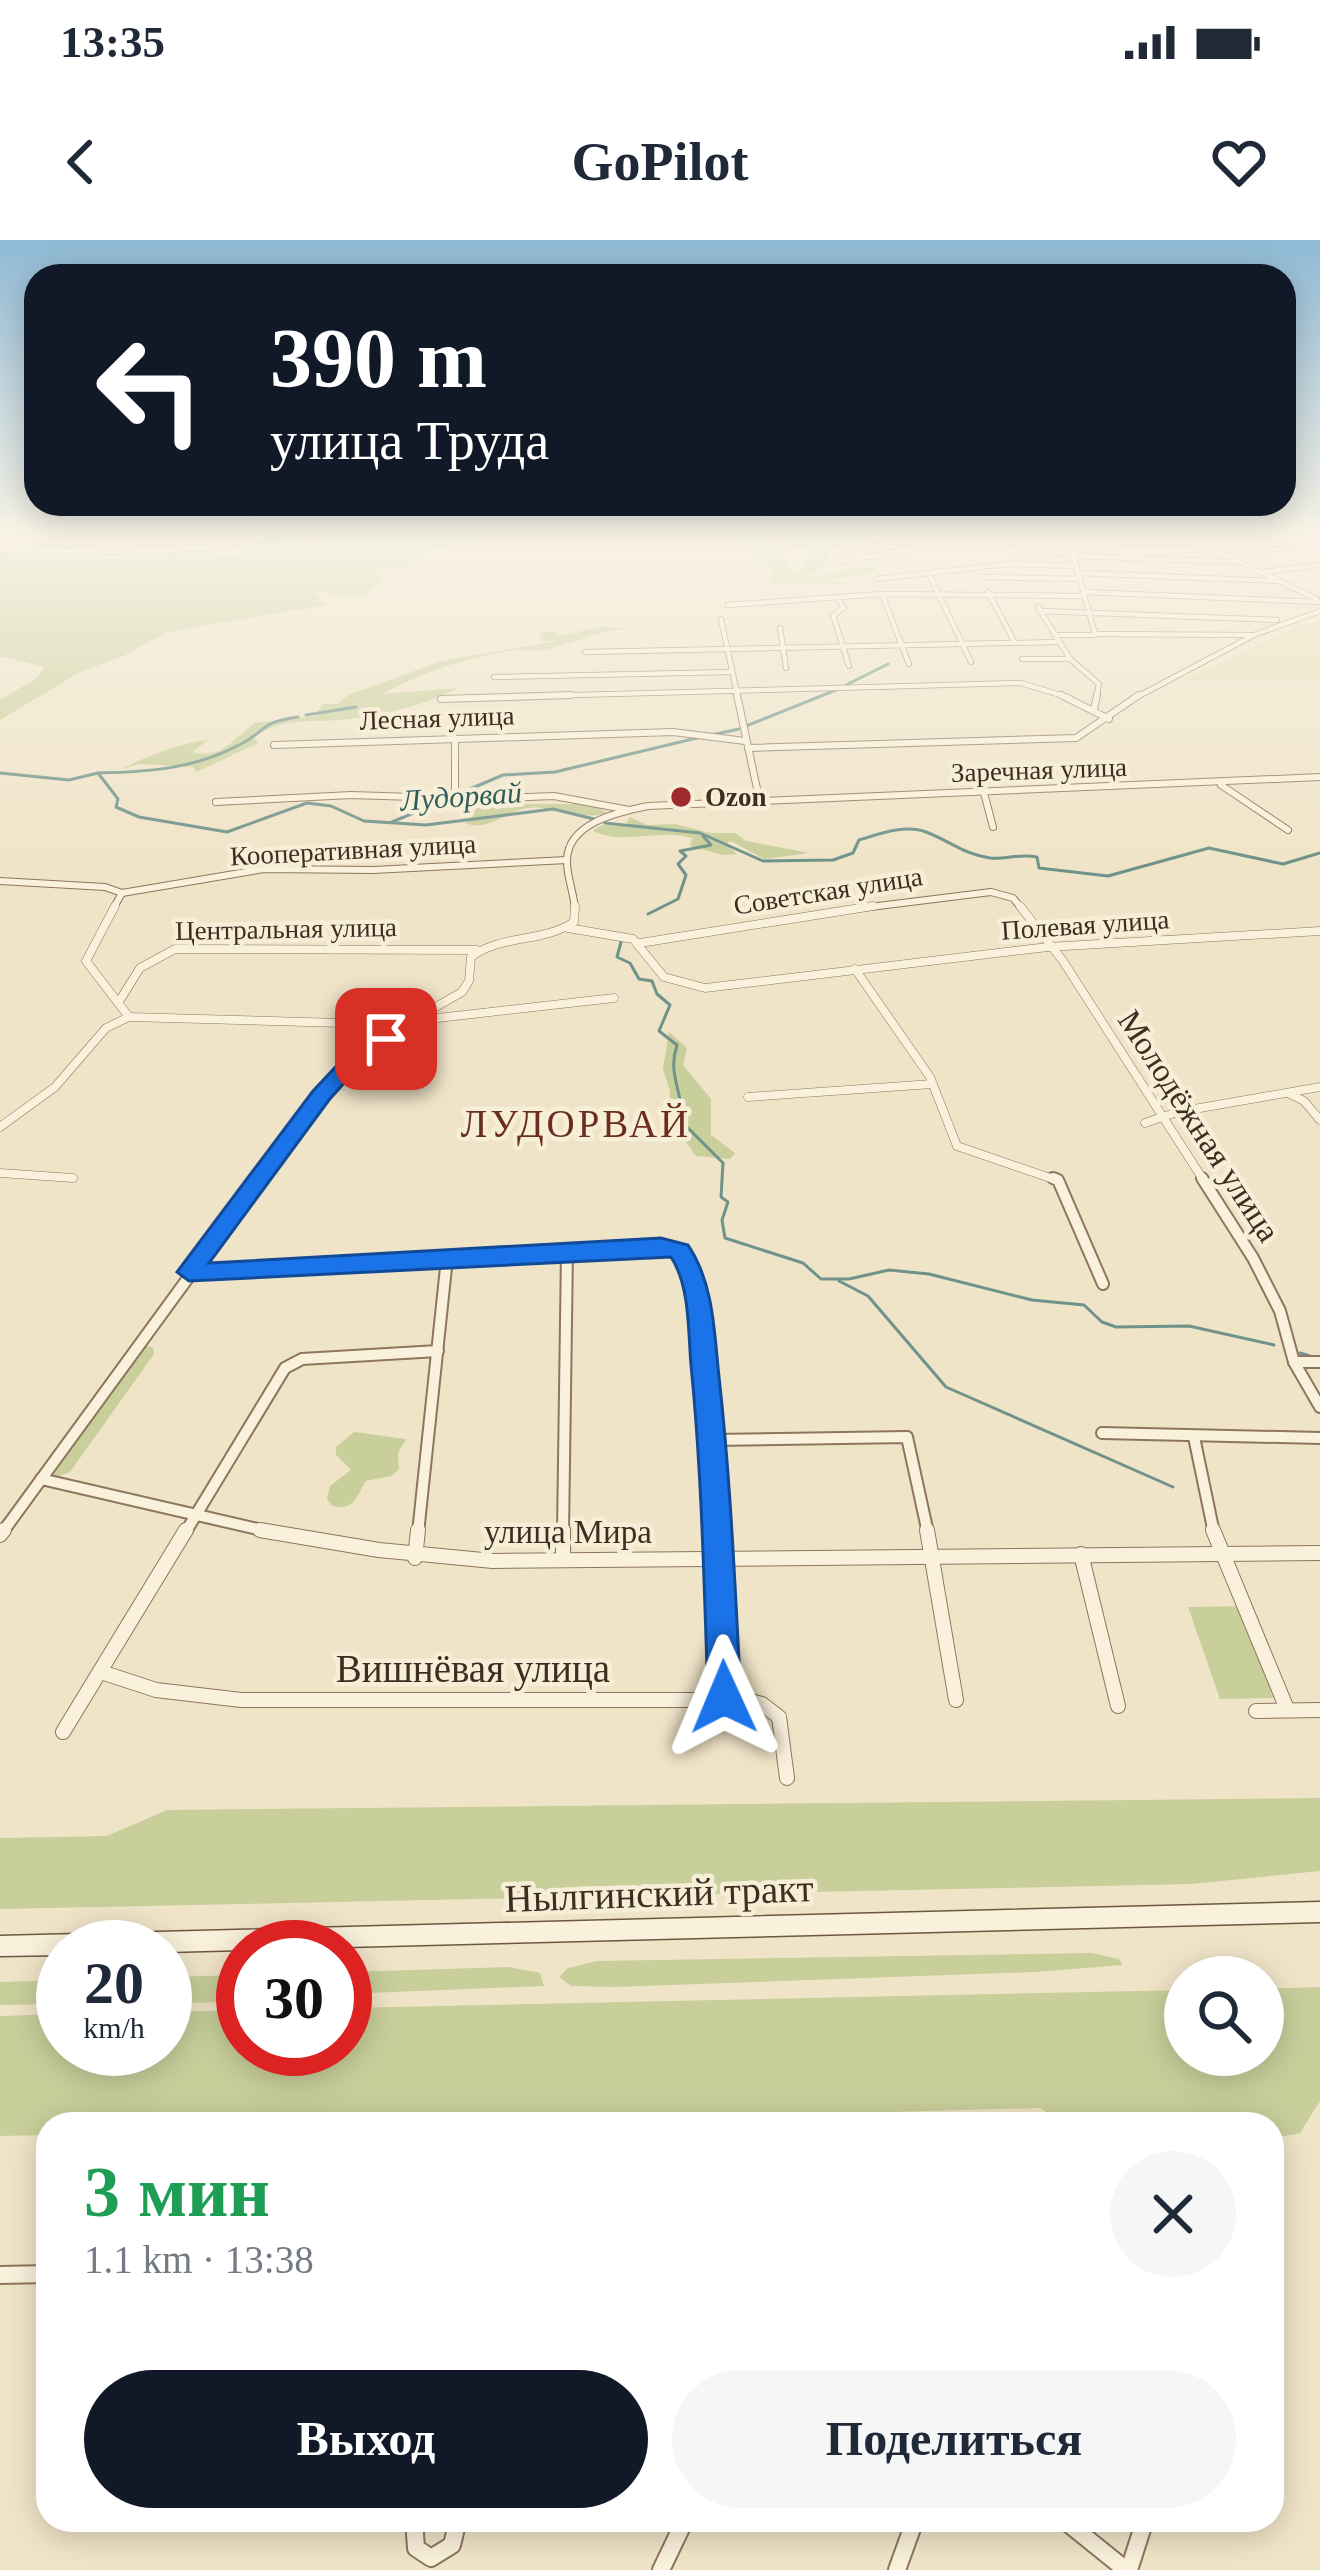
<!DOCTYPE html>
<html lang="ru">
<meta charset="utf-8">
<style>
body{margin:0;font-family:Georgia,serif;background:#f6f6f7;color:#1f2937;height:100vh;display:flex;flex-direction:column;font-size:45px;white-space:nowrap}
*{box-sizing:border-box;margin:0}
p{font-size:39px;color:#747a83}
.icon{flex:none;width:66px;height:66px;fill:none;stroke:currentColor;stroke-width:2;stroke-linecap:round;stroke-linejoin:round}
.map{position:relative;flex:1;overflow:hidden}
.panel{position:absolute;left:36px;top:1872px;width:1248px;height:420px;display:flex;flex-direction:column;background:#fff;border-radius:36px;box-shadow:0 6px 30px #0003}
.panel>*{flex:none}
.hud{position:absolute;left:24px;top:24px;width:1272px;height:252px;border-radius:36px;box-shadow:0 6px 30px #0003;background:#111827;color:#fff;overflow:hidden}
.controls{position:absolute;left:1164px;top:1716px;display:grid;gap:24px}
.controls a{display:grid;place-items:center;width:120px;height:120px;border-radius:50%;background:#fff;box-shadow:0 6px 30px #0003;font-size:60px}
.speed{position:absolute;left:36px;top:1680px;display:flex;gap:24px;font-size:60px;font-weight:700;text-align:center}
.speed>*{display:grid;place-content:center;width:156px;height:156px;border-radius:50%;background:#fff;box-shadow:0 6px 30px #0003;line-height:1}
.speed small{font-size:30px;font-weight:400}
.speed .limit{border:18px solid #d22;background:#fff;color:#111}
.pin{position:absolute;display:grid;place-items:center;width:102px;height:102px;color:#fff;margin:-51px;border-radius:24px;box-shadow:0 6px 18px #0006}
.me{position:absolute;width:132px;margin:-66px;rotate:359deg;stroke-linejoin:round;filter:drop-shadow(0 0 9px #0008)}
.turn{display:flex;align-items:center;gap:42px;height:252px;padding:0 48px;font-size:54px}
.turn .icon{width:156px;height:156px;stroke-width:2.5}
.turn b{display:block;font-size:84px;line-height:102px}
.round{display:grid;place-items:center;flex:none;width:126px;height:126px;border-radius:63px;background:#f6f6f7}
.headline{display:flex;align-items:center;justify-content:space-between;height:204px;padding:0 48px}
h1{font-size:72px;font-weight:700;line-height:90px;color:#1e9e55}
.cta{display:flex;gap:24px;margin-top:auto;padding:24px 48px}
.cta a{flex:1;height:138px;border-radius:72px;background:#111827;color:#fff;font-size:48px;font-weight:700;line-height:138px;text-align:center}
.cta a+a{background:#f6f6f7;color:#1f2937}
.status{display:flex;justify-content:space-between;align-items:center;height:84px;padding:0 60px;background:#fff;direction:ltr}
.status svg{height:33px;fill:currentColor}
header{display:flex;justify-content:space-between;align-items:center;height:156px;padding:0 48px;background:#fff;font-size:54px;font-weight:700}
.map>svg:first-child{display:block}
</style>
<div class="status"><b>13:35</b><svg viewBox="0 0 49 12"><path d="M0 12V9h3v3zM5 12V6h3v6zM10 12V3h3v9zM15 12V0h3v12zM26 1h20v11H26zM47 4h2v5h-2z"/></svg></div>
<header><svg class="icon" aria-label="back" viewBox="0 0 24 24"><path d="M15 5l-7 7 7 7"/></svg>GoPilot<svg class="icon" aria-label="heart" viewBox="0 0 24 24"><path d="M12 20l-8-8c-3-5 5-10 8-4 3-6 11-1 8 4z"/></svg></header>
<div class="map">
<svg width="1320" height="2330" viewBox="0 0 1320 2330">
<rect width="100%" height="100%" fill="#f0e4c8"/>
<!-- farmland -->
<g fill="#e6deb5">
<path d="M0,294H265L235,302L118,309L41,304L0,308Z"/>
<path d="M1320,380V440L1180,441L1299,386Z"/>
</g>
<!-- green -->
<g fill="#c9cf9b">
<path d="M265,294H274C204,312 132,306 61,309L109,319L206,307L225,318L245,316L240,308L243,306L283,294H308L296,303L297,307L348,294H497L429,310L404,328L372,329L381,339C363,366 340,355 314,351L327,365L167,392L124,416L82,431L0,480V460L35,439L45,427L0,416V312L57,308H0L41,304L136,309L235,302Z"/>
<path d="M718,294C754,294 778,300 793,333L803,329L808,314L802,307L782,303L779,294H868L834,307L819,330L802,338L876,325L878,331L828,340L853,344H771L774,331L754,313L756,308Z"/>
<path d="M605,386L626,389C596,390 572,405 543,410C534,412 524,409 515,410C467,418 425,431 382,454L458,448C426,465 383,475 347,479C309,484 288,475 254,497L258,503L196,532L193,527L139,524L120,530C147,516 178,503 208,500L192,512C223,520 233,498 255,483L316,476L322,464H338L348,455L442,421L556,401H542L539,393L554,391L558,396Z"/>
<path d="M462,557L477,564H591L608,573C581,580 564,571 540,568C513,563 491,594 465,583L474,574L445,568Z"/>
<path d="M630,577L647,585L675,584L711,593H735L746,601L809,613L764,619L731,601L726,604L737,614L723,615L690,606L692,598C659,588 624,606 593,591L602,585L625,586Z"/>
<path d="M669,792L687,808L683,825L711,859V895L735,913L730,919L696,916L685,901L669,893L670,851L663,829Z"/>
<path d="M145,1106L153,1107L154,1114L70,1232L56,1237L53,1235Z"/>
<path d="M354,1192L406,1199L398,1213L399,1229L391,1236L366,1241C356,1257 355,1271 332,1266L327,1259L330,1246L351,1230L336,1215V1207Z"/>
<path d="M1243,1366L1278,1458L1220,1459L1188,1367Z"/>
<path d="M1320,1558V1631L1192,1644L0,1669V1598L107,1596L167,1570Z"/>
<path d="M1092,1713L1119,1719L1123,1725L1035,1732L614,1747L571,1746L559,1737L568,1728L597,1721Z"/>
<path d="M509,1727L540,1733L544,1746L345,1754V1732Z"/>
<path d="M243,1735V1762L165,1763V1737Z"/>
<path d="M63,1740V1764L0,1765V1742Z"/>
<path d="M1320,1747V1861L1300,1893L1273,1898L1272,1884H1048L1049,1874L1040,1868L449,1884H48V1895L0,1896V1776L63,1774V1809H165V1772L243,1770V1809H345V1768L1185,1750V1815H1263V1749Z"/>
</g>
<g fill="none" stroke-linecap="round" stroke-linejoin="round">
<!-- stream -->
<g stroke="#6f938a" stroke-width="3">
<path d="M844,446L888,424"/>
<path d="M306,475L356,467"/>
<path d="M746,486L836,450"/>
<path d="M711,495L739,489"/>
<path d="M0,533L69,540L98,533L118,559L116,567L139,577L227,592L307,563L331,566L364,581L426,585L553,569L594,579"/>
<path d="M98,533C148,532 194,529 239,505C269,490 257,483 298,477"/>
<path d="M392,582L503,535L555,532L697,498"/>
<path d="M605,583L700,593L763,621L833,620L853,613L859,600C879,594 905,584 926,592C948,600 965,615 990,618C1006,620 1019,613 1037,617L1039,628L1108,636L1209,608L1283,624L1320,613"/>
<path d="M648,674L678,659L686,635L678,624L686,616L680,611L711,605L703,596"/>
<path d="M621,702L617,717L630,723L639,739L652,741L657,754L670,765L659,791L677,805C667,835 683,850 682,882L723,923L721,957L728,962L722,980L725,998L803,1023L821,1039H849L889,1030L929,1034L1032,1060L1084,1065L1102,1082L1116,1087L1189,1086L1274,1105"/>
<path d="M839,1041L868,1056L946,1147L1173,1247"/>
<path d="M1300,1113L1310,1116"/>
</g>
<!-- minor-far5 casing -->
<g stroke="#8d765c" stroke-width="6">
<g id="minor-far5">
<path d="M902,294L1202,304"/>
<path d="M1195,294L1202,304L1317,359"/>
<path d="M1068,296L1095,394L1251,395"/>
<path d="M1197,299L1248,294"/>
<path d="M847,305L896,307"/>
<path d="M0,310C92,311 187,318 277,294"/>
<path d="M1228,315L1320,304"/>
<path d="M1075,316L1240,322"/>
<path d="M837,322L932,306L996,305L1018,312L1074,313"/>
<path d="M1264,332L1320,325"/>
<path d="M1079,333L1280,341"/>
<path d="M929,334L971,422"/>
<path d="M984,337L1080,339"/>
<path d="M876,339L1007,324L1077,326"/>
<path d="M988,352L1015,403"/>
<path d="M1084,352L1320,362"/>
<path d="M882,354L909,424"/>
<path d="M837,357L844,368L833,375L849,426"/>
<path d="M728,365L882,354L1085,356"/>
<path d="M1038,367L1070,419L1099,444L1096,458"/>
<path d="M1040,371L1277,380"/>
<path d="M721,379L738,458"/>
<path d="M780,388L786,428"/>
<path d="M1055,395H1095"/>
<path d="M585,412L1058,402"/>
<path d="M1022,419H1070"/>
<path d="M494,437L731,432"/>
<path d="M463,458L1021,443L1070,458"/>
<path d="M1135,458L1254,395L1320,371"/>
</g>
</g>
<!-- minor-far4 casing -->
<g stroke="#8d765c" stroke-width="8">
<g id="minor-far4">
<path d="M737,455L759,558"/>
<path d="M1061,455L1109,479"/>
<path d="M441,459L571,455"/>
<path d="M1094,469L1097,455"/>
<path d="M274,505L673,492L745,501"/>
<path d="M748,508L1076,498L1139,455"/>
<path d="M1221,545L1288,590"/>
<path d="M984,553L993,587"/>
<path d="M476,559L554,556L629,570"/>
<path d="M216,562L351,555L446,558L455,551V498"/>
<path d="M0,641L105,647L122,653L264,629L373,630L567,620"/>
<path d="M113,669L122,653"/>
<path d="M575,669C574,653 567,638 567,622C566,583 618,572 648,566L1320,537"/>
<path d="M854,669L991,652L1013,658L1022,669"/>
</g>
</g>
<!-- minor-far3 casing -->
<g stroke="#8d765c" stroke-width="9">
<g id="minor-far3">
<path d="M115,666L86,721L129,777"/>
<path d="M1020,666L1063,721L1204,941"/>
<path d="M568,688L633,699L664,737L705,748L1048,707L1320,691"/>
<path d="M640,703L873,666"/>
<path d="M855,729L930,837L957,906L1059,941"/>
<path d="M120,760L140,728L175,709L477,710"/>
<path d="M420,780L614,758"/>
<path d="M1288,853L1304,861L1320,880"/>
<path d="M748,857L932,844"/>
<path d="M1145,883L1177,872L1320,847"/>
<path d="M0,887L55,847L106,788L129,777L342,783L353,787L364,808"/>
<path d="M0,933L73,938"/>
<path d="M258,941L323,853L364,808L462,752L469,741L471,717C502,694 542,703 574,682L575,666"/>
</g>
</g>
<!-- minor-far2 casing -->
<g stroke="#8d765c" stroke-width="14">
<g id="minor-far2">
<path d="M1053,938L1058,940L1103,1044"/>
<path d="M1202,938L1253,1018L1280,1071L1294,1122L1320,1167"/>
<path d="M189,1032L661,1006L680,1011C717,1096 714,1201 719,1293"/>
<path d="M1294,1122H1320"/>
<path d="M1102,1193L1320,1198"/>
<path d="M1194,1197L1214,1293"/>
<path d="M712,1200L907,1197L928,1293"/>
<path d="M41,1239L275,1293"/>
<path d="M2,1293L261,938"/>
<path d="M185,1293L285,1128L302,1119L438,1111"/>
<path d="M418,1293L447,1018"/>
<path d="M563,1293L567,1011"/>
</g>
</g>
<!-- minor-far1 casing -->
<g stroke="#8d765c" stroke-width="16">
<g id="minor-far1">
<path d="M260,1290L379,1310L493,1321L1320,1313"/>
<path d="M719,1290L724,1457"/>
<path d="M927,1290L956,1460"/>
<path d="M1213,1290L1287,1469"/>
<path d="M0,1295L4,1290"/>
<path d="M1081,1314L1118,1466"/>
<path d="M415,1318L418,1290"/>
<path d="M563,1320V1290"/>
<path d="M101,1432L156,1450L241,1460H746L762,1464L779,1477L787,1538"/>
<path d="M1256,1471L1320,1470"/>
<path d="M63,1492L186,1290"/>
</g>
</g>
<!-- minor casing -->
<g stroke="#8d765c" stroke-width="20">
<g id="minor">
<path d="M0,2035L48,2034"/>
<path d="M414,2280L416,2308L431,2318L452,2305L458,2280"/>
<path d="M1064,2280L1126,2330"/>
<path d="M661,2330L685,2280"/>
<path d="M897,2330L915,2280"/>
<path d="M1129,2330L1145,2280"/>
</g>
</g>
<!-- secondary casing -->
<g stroke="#6f573f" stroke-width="3">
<path id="secondary" d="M1320,1662V1682L345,1707H243V1710L165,1712V1707H63V1715L0,1716V1696Z"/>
</g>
<!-- minor-far5 -->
<use href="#minor-far5" stroke="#faf1dc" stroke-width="4.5"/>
<!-- minor-far4 -->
<use href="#minor-far4" stroke="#faf1dc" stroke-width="6"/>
<!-- minor-far3 -->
<use href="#minor-far3" stroke="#faf1dc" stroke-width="8"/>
<!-- minor-far2 -->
<use href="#minor-far2" stroke="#faf1dc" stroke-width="10"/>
<!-- minor-far1 -->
<use href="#minor-far1" stroke="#faf1dc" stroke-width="14"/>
<!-- minor -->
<use href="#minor" stroke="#faf1dc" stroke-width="16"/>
<!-- secondary -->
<use href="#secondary" fill="#faf1dc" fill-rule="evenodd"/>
</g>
<!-- sky -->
<linearGradient id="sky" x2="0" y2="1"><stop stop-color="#8fbad6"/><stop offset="0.47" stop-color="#f8f3e6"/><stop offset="1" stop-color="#f8f3e6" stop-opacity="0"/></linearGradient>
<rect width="1320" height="620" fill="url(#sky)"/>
<!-- route -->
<path fill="#1a73e8" stroke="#114b97" stroke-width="3" d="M386,793L396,799L371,813L329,860L209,1023L661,998L688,1005C714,1044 714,1091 719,1137C731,1243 735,1350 741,1457L736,1468L724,1472L713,1468L708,1457C704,1346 702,1235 691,1125C688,1090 690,1046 671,1017L189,1041L177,1032L313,851L357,804Z"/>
<!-- markers -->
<circle fill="#9e2a2b" stroke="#f7eed8" stroke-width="4.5" cx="681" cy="557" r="12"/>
<g text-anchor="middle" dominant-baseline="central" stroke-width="9" stroke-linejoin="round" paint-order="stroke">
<!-- far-street labels -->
<g font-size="27" fill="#3d2e20" stroke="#f7eed8">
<text transform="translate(437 478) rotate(-2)">Лесная улица</text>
<text transform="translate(1039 530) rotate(-2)">Заречная улица</text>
<text transform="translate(353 610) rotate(-3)">Кооперативная улица</text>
<text transform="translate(828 651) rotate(-9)">Советская улица</text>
<text transform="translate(1085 685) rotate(-4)">Полевая улица</text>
<text transform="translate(286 689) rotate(-1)">Центральная улица</text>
</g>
<!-- far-poi labels -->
<g font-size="27" font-weight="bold" fill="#3d2e20" stroke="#f7eed8" text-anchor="start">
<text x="705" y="557">Ozon</text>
</g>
<!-- far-water labels -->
<g font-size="30" font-style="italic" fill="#2f5d5a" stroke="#f7eed8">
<text transform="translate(461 556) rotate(-4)">Лудорвай</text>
</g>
<!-- street labels -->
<g font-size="33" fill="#3d2e20" stroke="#f7eed8">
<text transform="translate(1199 886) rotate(57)">Молодёжная улица</text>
<text x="568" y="1292">улица Мира</text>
</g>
<!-- quarter labels -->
<g font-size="39" letter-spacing="3" fill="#6b2e1e" stroke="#f7eed8">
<text x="576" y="883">ЛУДОРВАЙ</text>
</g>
<!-- near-street labels -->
<g font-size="39" fill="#3d2e20" stroke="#f7eed8">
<text x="473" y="1428">Вишнёвая улица</text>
<text transform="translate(659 1653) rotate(-2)">Нылгинский тракт</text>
</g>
</g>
</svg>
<div class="controls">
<a><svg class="icon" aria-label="search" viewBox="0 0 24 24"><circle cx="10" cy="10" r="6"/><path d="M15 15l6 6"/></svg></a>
</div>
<div class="speed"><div>20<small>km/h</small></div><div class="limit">30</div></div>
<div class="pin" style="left:386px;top:799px;background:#d93025"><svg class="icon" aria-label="arrive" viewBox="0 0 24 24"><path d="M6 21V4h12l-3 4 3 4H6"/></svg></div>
<svg class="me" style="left:724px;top:1457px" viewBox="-20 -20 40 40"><path d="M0-17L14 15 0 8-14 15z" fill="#1a73e8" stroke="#fff" stroke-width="4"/></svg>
<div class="hud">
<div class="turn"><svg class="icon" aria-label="left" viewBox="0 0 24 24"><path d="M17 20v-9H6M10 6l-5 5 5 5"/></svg><div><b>390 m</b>улица Труда</div></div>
</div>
<section class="panel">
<div class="headline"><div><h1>3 мин</h1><p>1.1 km · 13:38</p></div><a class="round"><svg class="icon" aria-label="close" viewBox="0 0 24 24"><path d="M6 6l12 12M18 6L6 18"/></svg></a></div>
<div class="cta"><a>Выход</a><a>Поделиться</a></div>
</section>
</div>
